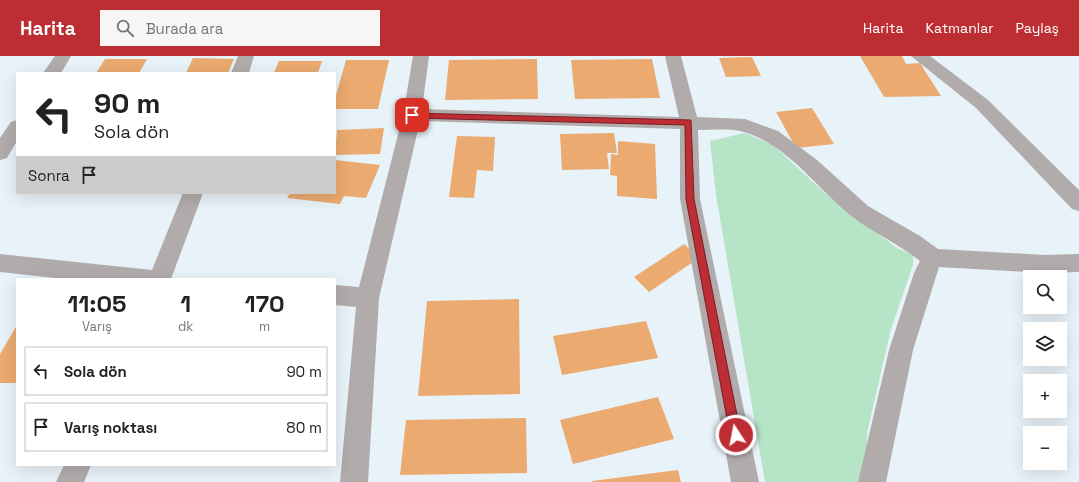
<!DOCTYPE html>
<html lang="tr">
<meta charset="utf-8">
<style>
body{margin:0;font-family:"Space Grotesk",sans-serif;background:#f6f6f6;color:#222;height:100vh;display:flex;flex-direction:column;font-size:15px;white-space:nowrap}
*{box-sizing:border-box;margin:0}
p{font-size:13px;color:#767676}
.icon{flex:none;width:22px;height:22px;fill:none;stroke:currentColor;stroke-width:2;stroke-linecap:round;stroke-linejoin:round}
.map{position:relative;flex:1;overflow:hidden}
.drawer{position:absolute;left:16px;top:222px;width:320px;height:188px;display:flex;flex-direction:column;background:#fff;border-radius:0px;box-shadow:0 4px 16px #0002}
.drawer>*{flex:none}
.top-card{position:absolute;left:16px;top:16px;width:320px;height:122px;border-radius:0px;box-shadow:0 4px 16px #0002;background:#fff;color:#222;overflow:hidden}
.tools{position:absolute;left:1023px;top:214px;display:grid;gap:8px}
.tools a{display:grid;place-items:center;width:44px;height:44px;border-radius:0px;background:#fff;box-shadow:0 4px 16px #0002;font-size:20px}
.pin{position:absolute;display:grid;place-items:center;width:34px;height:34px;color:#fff;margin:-17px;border-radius:8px;box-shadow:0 2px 6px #0006}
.me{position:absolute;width:44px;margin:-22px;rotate:349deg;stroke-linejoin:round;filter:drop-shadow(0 0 3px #0008)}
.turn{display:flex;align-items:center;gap:14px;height:84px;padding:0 12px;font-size:18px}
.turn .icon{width:52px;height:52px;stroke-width:2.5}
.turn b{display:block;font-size:28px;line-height:34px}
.then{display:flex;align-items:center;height:38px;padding:0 12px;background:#0003;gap:8px;font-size:15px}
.eta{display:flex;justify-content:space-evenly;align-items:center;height:68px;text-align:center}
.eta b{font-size:24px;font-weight:700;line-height:28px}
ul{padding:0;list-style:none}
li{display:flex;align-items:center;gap:12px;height:50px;margin:0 8px 6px;padding:0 4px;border:2px solid #e0e0e0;border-radius:0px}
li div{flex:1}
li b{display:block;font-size:15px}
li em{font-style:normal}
header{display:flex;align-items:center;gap:24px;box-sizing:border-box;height:56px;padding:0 20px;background:#bd2d34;color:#fff}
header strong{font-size:19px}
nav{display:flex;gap:22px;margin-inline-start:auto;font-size:14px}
.search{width:280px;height:36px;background:#f6f6f6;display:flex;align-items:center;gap:10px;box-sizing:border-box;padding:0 14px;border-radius:0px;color:#767676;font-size:15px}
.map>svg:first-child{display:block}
</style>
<header>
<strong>Harita</strong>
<div class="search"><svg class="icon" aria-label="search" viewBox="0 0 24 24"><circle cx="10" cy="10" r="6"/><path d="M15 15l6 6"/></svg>Burada ara</div>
<nav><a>Harita</a><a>Katmanlar</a><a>Paylaş</a></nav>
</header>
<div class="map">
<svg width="1079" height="426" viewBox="0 0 1079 426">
<rect width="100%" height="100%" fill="#e8f2f9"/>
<!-- green -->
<path fill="#b5e4c6" d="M745,77L773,89L828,140L897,192L913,199V209L891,273L867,377V426H765L716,139L710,85Z"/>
<!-- building -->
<g fill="#eaaa70">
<path d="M860,0H902L906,8L920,7L941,40L884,41Z"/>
<path d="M752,1L761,20L726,21L719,2Z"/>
<path d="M193,2L234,3L228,17H186Z"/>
<path d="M105,3H147L139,17H96Z"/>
<path d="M537,3L538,43L445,44L449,4Z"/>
<path d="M652,3L660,42L575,43L571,4Z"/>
<path d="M346,4H389L378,53H335V43Z"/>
<path d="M279,5H322L318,17H274Z"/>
<path d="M812,52L834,88L796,92L776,56Z"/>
<path d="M384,72L380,98L335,99L337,74Z"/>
<path d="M614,77L617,97H607L609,113L562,114L560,78Z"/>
<path d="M457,80L495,81L493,115L477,114L474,142L449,141Z"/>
<path d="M618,85L655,88L657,143L617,140V120L610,119L611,98L618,99Z"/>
<path d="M335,104L380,109L366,142L344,140L340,148L287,142L290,137H335Z"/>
<path d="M684,188L699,202L649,236L634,221Z"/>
<path d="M519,243L520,338L418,340L427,245Z"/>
<path d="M646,265L658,302L562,319L553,280Z"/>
<path d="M17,269V327H0V298Z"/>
<path d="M658,341L674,383L573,408L560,364Z"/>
<path d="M526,362L527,417L400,419L406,364Z"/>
<path d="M678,414L681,426H592V425Z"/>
</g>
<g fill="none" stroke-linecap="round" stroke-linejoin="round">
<!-- minor -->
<g fill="#b1abac" fill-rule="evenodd">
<path d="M55,0H71L61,17H43Z"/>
<path d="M238,0H254L249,17H231Z"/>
<path d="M413,0H429L422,53L679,61L665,0H681L697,61L745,63L778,75L817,104L868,150L920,180L938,193L1045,199L1079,198V216L1045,217L939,211L913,294L886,426H858L889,294L914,217L920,205C899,188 875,178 854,162C817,134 790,90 744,76C731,72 712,74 698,74L700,143L759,426H731L680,143V73L420,65L379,242L368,426H340L356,251L335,249V229L359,231L403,59Z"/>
<path d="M911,0H930L988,44L1079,134V155L1072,153L976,52Z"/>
<path d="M17,64V85L7,102L0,104V82L11,66Z"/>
<path d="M183,137H203L171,223H65L0,216V198L152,214Z"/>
<path d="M64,409H91L84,426H56Z"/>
</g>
</g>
<!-- route -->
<path fill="#bd2d34" stroke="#7b1d22" d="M409,57L691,64L694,143L741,379L739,383L736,384L732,383L730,379L686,143L685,69L412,62L409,61Z"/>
</svg>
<div class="tools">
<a><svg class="icon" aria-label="search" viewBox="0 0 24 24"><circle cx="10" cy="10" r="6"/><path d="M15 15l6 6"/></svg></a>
<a><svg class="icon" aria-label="layers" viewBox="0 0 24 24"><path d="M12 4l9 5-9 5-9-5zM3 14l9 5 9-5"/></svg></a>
<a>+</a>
<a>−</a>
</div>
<div class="pin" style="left:412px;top:59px;background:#d93025"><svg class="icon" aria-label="arrive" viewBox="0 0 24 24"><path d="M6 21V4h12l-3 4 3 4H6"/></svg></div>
<svg class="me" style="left:736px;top:379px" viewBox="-20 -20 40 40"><circle r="17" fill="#bd2d34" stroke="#fff" stroke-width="3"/><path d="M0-11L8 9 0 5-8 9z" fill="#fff"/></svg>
<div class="top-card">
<div class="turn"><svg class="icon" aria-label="left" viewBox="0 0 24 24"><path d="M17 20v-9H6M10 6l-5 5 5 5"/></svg><div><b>90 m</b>Sola dön</div></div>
<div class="then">Sonra<svg class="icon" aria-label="arrive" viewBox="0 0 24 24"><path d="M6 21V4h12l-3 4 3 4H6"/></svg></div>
</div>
<section class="drawer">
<div class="eta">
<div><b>11:05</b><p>Varış</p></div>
<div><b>1</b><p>dk</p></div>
<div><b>170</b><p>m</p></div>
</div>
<ul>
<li><svg class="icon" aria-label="left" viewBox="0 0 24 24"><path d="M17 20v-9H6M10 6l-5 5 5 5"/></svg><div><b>Sola dön</b></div><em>90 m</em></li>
<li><svg class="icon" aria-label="arrive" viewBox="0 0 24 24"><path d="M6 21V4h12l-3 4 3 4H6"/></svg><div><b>Varış noktası</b></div><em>80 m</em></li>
</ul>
</section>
</div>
